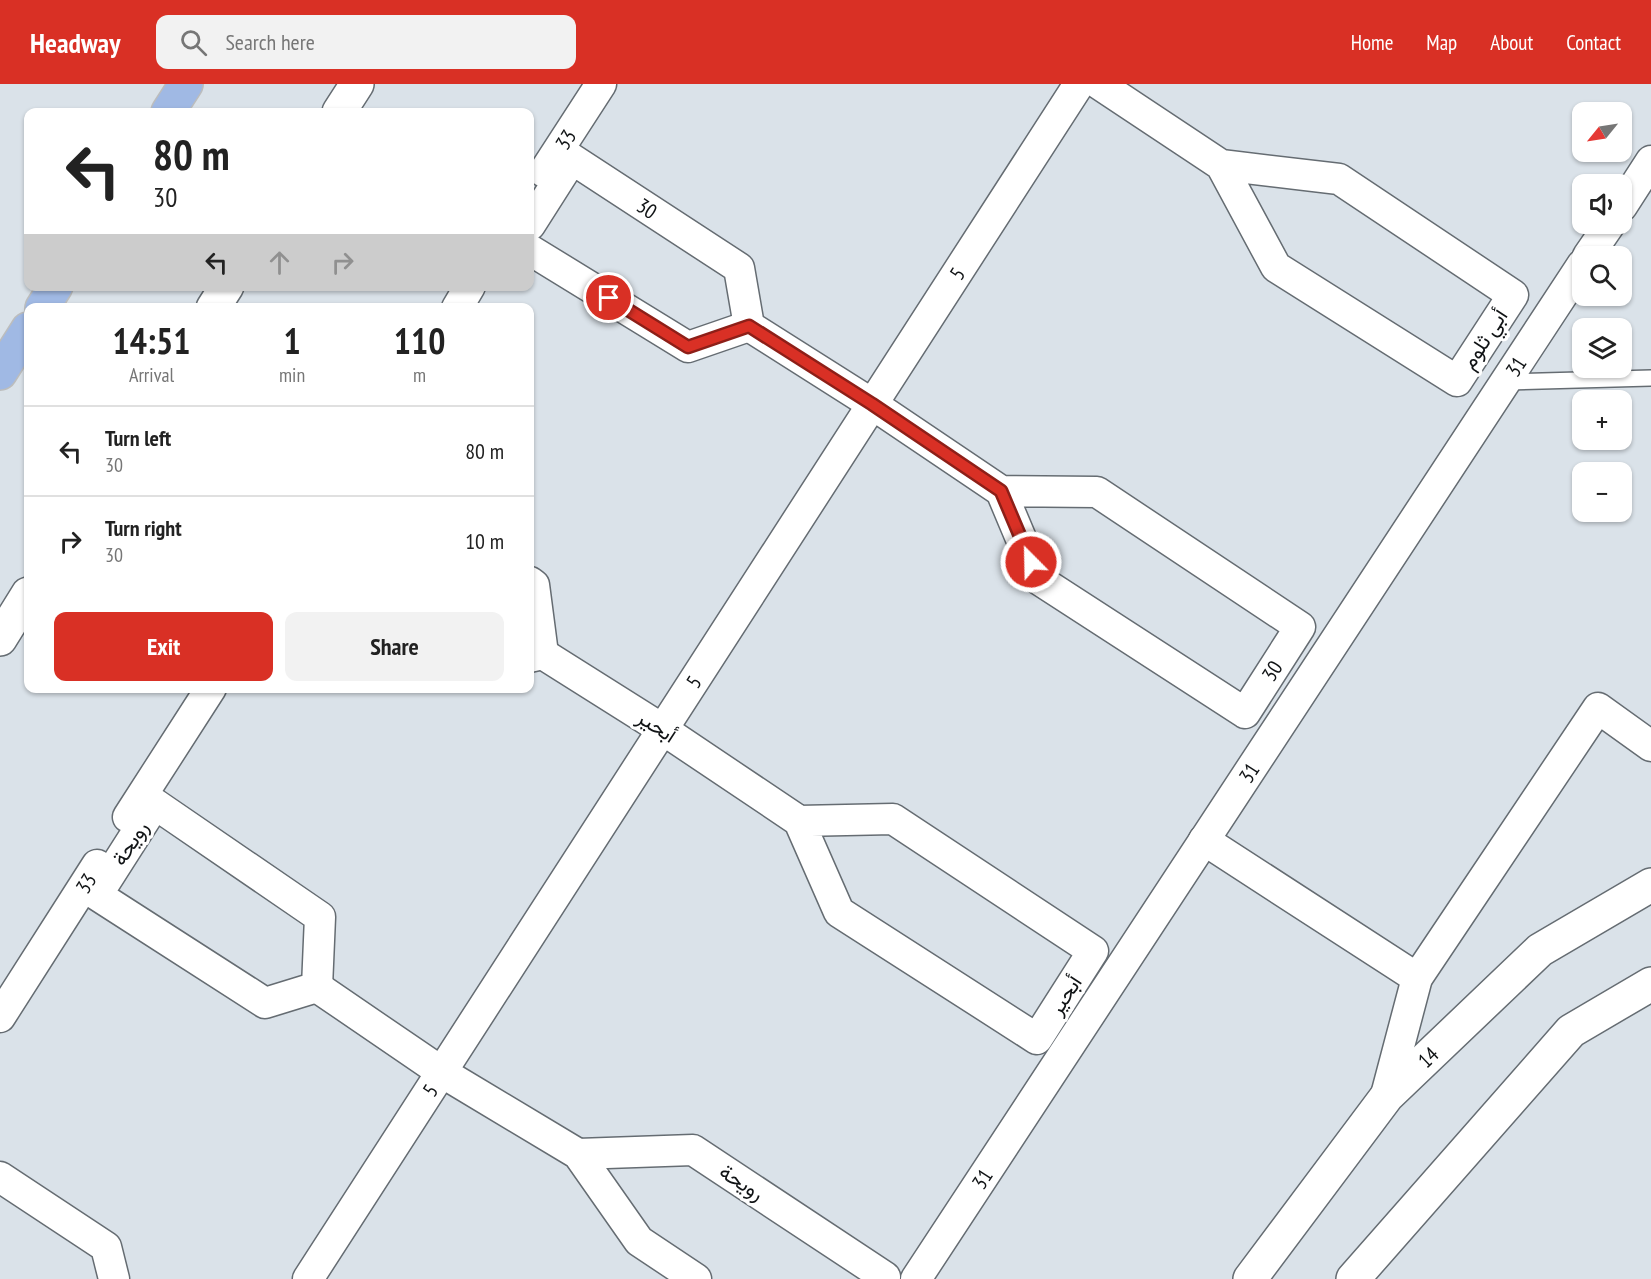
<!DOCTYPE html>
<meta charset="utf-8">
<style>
body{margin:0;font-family:"PT Sans Narrow",Vazirmatn,sans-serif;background:#f2f2f2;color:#222;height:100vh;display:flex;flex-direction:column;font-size:22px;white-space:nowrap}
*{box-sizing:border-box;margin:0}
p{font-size:20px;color:#767676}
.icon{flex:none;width:33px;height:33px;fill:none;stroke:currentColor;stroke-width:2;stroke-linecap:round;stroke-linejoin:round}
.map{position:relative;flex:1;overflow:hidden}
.drawer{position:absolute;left:24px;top:219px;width:510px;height:390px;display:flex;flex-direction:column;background:#fff;border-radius:12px;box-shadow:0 2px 4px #0004}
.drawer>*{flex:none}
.top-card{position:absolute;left:24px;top:24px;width:510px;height:183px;border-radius:12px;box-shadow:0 2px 4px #0004;background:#fff;color:#222;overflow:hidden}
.needle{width:39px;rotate:240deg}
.controls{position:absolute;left:1572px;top:18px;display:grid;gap:12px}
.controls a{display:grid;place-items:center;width:60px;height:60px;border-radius:12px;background:#fff;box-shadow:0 2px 4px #0004;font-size:30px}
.pin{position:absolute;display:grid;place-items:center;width:51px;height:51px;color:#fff;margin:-26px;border:3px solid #fff;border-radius:50%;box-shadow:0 2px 6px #0007}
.me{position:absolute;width:66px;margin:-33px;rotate:337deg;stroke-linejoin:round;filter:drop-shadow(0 0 4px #0008)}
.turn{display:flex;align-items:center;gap:21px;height:126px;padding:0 30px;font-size:27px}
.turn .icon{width:78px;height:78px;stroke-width:2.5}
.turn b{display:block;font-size:42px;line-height:51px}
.lanes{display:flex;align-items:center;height:57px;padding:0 30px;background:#0003;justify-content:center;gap:30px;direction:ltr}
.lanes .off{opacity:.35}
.eta{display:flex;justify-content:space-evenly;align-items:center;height:102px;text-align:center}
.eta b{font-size:36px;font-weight:700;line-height:42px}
.action{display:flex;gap:12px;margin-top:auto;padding:12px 30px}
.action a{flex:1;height:69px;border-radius:12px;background:#d93025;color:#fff;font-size:24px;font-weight:700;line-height:69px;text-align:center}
.action a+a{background:#f2f2f2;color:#222}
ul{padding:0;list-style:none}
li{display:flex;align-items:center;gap:18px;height:90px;padding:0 30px;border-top:2px solid #e0e0e0}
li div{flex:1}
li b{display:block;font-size:22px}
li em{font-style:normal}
header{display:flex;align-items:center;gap:36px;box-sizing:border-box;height:84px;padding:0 30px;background:#d93025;color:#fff}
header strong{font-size:28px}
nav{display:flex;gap:33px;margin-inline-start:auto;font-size:21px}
.search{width:420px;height:54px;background:#f2f2f2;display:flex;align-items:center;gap:15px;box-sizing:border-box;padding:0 21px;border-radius:12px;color:#767676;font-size:22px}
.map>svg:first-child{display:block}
</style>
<header>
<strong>Headway</strong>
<div class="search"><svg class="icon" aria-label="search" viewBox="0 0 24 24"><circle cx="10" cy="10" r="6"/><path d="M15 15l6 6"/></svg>Search here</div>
<nav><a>Home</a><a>Map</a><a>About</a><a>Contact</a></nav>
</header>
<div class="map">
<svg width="1651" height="1195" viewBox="0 0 1651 1195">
<rect width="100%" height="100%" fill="#dae2e9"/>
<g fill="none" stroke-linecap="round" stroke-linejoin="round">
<!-- service casing -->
<g stroke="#656c72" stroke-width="18">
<path id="service" d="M1506,298L1651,294"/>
</g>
<!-- minor casing -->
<g stroke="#656c72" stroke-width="33">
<g id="minor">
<path d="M1099,0L1221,81L1339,95L1513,211L1457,297L1276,183L1221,81"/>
<path id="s1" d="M544,88L601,0"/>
<path d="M1622,122L1651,77"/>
<path id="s2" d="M530,141L572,75L739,184L749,242L872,320L1001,407L1097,408L1300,543L1245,629L1038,495L1001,407"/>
<path d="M530,166L688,263L749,242"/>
<path d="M1588,172L1610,140"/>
<path d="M457,224L470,202"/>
<path d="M530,498L534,501L543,570"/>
<path d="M530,573L543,570L662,645L799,737L839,828L1037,955L1093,867L893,735L799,737"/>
<path d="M155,720L320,833L317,903L265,919L97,811Z"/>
<path d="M128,733L211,604"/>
<path d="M1204,756L1417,894"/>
<path d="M317,903L443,989L578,1070L639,1157L696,1195"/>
<path id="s3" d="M0,933L97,781"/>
<path d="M1385,1015L1417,894L1598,624L1651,662"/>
<path d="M578,1070L693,1066L885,1193L884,1195"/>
<path d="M0,1093L106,1163L114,1195"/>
<path id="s4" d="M308,1195L1079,0"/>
<path id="s5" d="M916,1195L1582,181"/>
</g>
</g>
<!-- tertiary casing -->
<g stroke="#656c72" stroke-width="36">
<g id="tertiary">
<path d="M339,28L357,0"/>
<path d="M213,224L227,202"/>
<path d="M0,555L28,510"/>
<path id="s6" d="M1250,1195L1387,1012L1540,866L1651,801"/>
<path d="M1353,1195L1571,947L1651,900"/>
</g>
</g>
<!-- primary casing -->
<g stroke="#bcbdbd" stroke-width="36">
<g id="primary">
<path d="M168,28L186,0"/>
<path d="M42,224L56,202"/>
<path d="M0,289L28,245"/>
</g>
</g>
<!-- service -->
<use href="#service" stroke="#fff" stroke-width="15"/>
<!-- minor -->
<use href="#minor" stroke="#fff" stroke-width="30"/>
<!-- tertiary -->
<use href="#tertiary" stroke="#fff" stroke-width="33"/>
<!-- primary -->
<use href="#primary" stroke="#a0b9e4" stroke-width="33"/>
</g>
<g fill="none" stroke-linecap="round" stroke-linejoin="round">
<!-- route casing -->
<g stroke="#8d1f18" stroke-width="15">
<path id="route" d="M609,214L688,263L749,242L872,320L1001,407L1031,478"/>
</g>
<!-- route -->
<use href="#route" stroke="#d93025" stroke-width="10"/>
</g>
<g text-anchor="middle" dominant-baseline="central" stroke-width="6" stroke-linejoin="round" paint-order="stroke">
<!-- street labels -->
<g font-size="21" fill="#101315" stroke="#fff">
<text stroke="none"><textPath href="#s1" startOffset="39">33</textPath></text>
<text stroke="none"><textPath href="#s2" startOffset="168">30</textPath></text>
<text stroke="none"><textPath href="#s4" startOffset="1197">5</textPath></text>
<text transform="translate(1484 255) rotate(-57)">أبي ثلوم</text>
<text stroke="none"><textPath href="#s5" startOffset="1092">31</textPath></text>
<text transform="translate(1272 587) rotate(-57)">30</text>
<text stroke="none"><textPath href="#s4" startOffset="711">5</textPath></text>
<text transform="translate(657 642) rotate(33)">أبحير</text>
<text stroke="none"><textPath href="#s5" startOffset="606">31</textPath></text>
<text transform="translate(130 759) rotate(-57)">رويحة</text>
<text stroke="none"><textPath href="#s3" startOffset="159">33</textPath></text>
<text transform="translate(1065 911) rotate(-57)">أبحير</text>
<text stroke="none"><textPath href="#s6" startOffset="285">14</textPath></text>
<text stroke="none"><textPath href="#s4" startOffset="225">5</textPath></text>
<text stroke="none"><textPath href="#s5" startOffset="120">31</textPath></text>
<text transform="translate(742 1098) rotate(33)">رويحة</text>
</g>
</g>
</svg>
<div class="controls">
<a><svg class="needle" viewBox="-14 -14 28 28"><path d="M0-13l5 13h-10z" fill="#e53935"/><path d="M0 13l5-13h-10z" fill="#767676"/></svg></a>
<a><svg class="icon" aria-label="sound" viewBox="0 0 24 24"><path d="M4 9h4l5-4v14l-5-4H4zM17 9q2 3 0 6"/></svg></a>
<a><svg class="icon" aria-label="search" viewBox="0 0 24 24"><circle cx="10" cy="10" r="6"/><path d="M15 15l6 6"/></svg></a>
<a><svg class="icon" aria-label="layers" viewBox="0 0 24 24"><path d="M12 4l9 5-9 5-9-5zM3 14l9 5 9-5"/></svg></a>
<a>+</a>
<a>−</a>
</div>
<div class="pin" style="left:609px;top:214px;background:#d93025"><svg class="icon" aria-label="arrive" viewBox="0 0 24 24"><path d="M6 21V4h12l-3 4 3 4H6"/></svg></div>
<svg class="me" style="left:1031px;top:478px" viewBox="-20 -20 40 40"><circle r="17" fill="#d93025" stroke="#fff" stroke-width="3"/><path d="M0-11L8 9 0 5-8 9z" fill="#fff"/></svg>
<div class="top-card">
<div class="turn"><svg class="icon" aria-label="left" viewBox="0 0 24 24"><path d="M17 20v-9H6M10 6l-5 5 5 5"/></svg><div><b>80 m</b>30</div></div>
<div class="lanes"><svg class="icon" aria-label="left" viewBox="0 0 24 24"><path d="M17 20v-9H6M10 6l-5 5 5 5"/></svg><svg class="icon off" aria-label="ahead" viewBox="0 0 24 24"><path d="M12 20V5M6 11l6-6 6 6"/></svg><svg class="icon off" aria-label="right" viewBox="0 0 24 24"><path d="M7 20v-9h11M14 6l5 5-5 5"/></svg></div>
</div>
<section class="drawer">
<div class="eta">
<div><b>14:51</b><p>Arrival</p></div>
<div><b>1</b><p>min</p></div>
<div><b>110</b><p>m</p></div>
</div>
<ul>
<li><svg class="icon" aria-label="left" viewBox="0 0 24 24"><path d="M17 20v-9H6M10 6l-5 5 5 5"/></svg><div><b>Turn left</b><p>30</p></div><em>80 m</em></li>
<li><svg class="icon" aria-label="right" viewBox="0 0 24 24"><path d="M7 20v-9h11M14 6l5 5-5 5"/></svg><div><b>Turn right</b><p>30</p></div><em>10 m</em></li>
</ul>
<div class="action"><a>Exit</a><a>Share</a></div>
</section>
</div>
